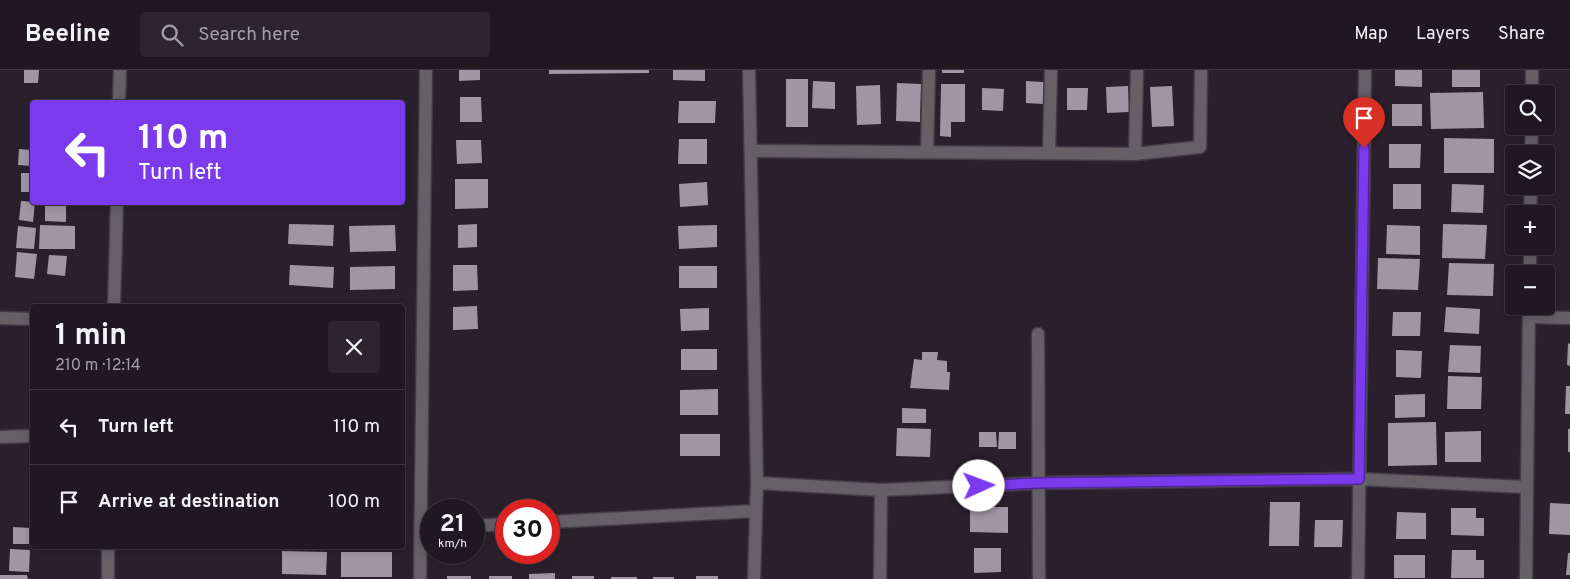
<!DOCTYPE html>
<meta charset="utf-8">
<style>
body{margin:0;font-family:Overpass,sans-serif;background:#2c252e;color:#f1f3f6;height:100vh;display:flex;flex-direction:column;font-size:19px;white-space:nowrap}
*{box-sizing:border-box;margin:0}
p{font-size:16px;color:#a1a0a5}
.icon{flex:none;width:28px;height:28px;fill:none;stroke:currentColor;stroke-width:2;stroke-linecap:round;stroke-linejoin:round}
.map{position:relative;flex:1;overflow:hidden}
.sheet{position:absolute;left:30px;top:234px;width:375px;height:245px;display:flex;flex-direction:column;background:#1f1821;border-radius:5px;box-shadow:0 2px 8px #0003,0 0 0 1px #3c373f}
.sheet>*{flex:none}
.top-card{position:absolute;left:30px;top:30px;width:375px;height:105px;border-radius:5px;box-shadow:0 2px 8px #0003,0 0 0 1px #3c373f;background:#7c3aed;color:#fff;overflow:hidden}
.fabs{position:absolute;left:1505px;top:15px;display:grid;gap:10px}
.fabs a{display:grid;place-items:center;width:50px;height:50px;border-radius:5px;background:#1f1821;box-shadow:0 2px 8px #0003,0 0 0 1px #3c373f;font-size:25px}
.speed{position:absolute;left:420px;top:429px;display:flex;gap:10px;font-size:25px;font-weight:700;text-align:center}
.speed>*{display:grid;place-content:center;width:65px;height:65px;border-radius:50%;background:#1f1821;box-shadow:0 2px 8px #0003,0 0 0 1px #3c373f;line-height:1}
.speed small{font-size:12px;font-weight:400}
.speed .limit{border:8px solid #d22;background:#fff;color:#111}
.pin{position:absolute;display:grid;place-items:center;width:42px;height:42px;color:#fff;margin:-51px -21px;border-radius:50% 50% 50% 0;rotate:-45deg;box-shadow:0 0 5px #0007}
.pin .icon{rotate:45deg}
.me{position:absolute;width:55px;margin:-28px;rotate:88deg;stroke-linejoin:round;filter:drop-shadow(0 0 4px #0008)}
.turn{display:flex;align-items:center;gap:18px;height:105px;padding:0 25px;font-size:22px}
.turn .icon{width:65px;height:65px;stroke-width:2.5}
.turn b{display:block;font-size:35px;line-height:42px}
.round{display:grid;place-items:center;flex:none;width:52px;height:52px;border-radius:5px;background:#2c252e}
.head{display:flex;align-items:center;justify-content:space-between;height:85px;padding:0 25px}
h1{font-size:30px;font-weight:700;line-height:38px}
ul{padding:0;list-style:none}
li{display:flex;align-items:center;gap:15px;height:75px;padding:0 25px;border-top:1px solid #3c373f}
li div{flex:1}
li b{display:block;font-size:19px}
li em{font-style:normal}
header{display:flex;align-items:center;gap:30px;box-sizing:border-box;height:70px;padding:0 25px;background:#1f1821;border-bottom:1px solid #3c373f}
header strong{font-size:24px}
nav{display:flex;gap:28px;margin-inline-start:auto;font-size:18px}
.search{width:350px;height:45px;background:#2c252e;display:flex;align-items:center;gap:12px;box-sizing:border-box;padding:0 18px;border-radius:5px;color:#a1a0a5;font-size:19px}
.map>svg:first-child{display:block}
</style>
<header>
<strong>Beeline</strong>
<div class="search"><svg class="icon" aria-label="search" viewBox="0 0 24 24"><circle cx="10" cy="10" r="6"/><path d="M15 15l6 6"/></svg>Search here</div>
<nav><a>Map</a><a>Layers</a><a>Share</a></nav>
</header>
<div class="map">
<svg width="1570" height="509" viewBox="0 0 1570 509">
<rect width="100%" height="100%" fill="#29202c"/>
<!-- building -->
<g fill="#a095a4">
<path d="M24,0H39L38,13H24Z"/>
<path d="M459,0H480V10L459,11Z"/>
<path d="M549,0H649V3L549,4Z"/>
<path d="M673,0H705V11L673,10Z"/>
<rect x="942" y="0" width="22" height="3"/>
<path d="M1395,0H1422V17L1395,16Z"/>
<rect x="1452" y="0" width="28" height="17"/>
<rect x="786" y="9" width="22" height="48"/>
<path d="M813,11L835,12V39L812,38Z"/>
<path d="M1026,11L1044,12L1043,34L1026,33Z"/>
<path d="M897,13L921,14L920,52L896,51Z"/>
<path d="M941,14H965V52H951V67L940,66Z"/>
<path d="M880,15L881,54L857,55L856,16Z"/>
<path d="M1128,16L1129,42L1107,43L1106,17Z"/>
<path d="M1172,16L1174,56L1152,57L1150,17Z"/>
<path d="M982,18L1004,19L1003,41L982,40Z"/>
<path d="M1067,18H1088L1087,40H1067Z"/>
<path d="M1483,22L1484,58L1431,59L1430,23Z"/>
<path d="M460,27H481L482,52H460Z"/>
<path d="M679,31H716L715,53H678Z"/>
<rect x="1392" y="34" width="30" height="22"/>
<path d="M1444,68L1494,69V103H1444Z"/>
<path d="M679,69H707V94H678Z"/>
<path d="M456,70H481L482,93L457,94Z"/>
<path d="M1389,74H1421L1420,98H1389Z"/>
<path d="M19,79L32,80V96L18,95Z"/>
<rect x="21" y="103" width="11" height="19"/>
<path d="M455,109H488V138L455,139Z"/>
<path d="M707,112L708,135L680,137L679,114Z"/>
<rect x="1393" y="114" width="28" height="25"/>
<path d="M1452,114L1484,115L1483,143L1451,142Z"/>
<path d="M21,131L35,132L33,152L19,150Z"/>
<path d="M45,132H66V152L45,151Z"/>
<path d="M288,132H334V136L288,135Z"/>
<rect x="349" y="132" width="45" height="4"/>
<path d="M289,154L334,155L333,176L288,174Z"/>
<path d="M477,154V177L458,178V155Z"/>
<path d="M1443,154L1487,155L1485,189L1442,188Z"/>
<path d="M40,155L75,156V179H39Z"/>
<path d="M395,155L396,181L350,182L349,156Z"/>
<path d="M717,155V177L679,179L678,156Z"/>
<path d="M1387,155L1420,156V185L1386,184Z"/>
<path d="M18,156L36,158L34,179L16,178Z"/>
<path d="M17,182L37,184L34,209L15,207Z"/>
<path d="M49,185L67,186L65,206L47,204Z"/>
<path d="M1378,188L1420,189L1418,220L1377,219Z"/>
<path d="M1449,193L1494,194L1493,226L1447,225Z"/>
<path d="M290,195L334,197L333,218L289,215Z"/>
<path d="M453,195H477L478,220L453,221Z"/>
<path d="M395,196V219L350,220V197Z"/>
<rect x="679" y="196" width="38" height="22"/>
<path d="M477,236L478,259L453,260V237Z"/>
<path d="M1446,237L1480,239L1479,264L1444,262Z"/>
<path d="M709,238V260L681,261L680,239Z"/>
<path d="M1393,242H1421L1420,266H1392Z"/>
<path d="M1568,273L1570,274V296L1567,295Z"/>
<path d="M1450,275L1481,276L1480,303L1448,302Z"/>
<rect x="681" y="279" width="36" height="21"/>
<path d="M1396,280L1422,281L1421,308L1396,307Z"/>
<path d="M922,282H938L937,290L947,291V302H950L949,320L910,318L914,289L922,290Z"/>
<path d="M1448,306L1482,307L1481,339H1447Z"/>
<path d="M1566,316H1570V344H1565Z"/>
<path d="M718,319V345H680V320Z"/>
<path d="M1425,324V347L1395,348V325Z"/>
<path d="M902,338L926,339V353H902Z"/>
<path d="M1436,352L1437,395L1388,396V353Z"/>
<path d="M897,358L931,359L930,387L896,386Z"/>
<rect x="1568" y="359" width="2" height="23"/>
<path d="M1481,361V392H1445V362Z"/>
<path d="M979,362H996L997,377H979Z"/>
<path d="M999,362H1016V379H998Z"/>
<rect x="680" y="364" width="40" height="22"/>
<path d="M1270,432H1300L1299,476H1269Z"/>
<path d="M1550,433L1570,434V465L1549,464Z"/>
<path d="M970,437H1008V463L970,462Z"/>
<path d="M1451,438H1476V448H1484V466L1451,465Z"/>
<path d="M1397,442L1426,443V469H1396Z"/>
<path d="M1315,450H1343L1342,477H1314Z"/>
<path d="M13,457L30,458L29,474H13Z"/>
<path d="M974,478H1001V502L974,503Z"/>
<path d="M10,479L30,480L29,502L9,501Z"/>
<path d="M1452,480H1476V490H1484V508H1451Z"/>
<path d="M282,481L327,482L326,505L282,504Z"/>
<rect x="341" y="482" width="51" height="25"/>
<path d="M1568,483H1570V505H1566Z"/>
<rect x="1394" y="485" width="31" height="23"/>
<path d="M555,503V509H529V504Z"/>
<path d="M0,505H27L28,509H0Z"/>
<rect x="447" y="506" width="24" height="3"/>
<rect x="489" y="506" width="23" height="3"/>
<rect x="572" y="506" width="22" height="3"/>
<rect x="696" y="506" width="22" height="3"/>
<rect x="611" y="507" width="26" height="2"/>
<rect x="653" y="507" width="21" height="2"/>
</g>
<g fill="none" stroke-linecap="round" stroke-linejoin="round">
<!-- minor casing -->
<g stroke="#433a46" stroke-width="15">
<g id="minor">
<path d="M749,0L757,413L754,509"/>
<path d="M1532,24V0"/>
<path d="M119,32L120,0"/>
<path d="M751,81L1135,84L1200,77L1201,0"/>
<path d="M927,82L929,0"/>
<path d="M1049,83L1051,0"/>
<path d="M1135,84L1137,0"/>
<path d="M1531,84L1532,56"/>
<path d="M1530,144L1531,116"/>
<path d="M1530,204V176"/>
<path d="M114,236L117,132"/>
<path d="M1529,247L1570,248"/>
<path d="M0,248L32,249"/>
<path d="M1038,264L1039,509"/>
<path d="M0,367L32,366"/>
<path d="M757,413L881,420L1038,413L1359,409L1527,417"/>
<path d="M549,452L756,441"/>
<path d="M474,456L506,454"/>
<path d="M108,509V476"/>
<path d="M420,509L426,0"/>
<path d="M880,509L881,420"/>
<path d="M1358,509L1365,0"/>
<path d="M1526,509L1529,236"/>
</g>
</g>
<!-- minor -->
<use href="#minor" stroke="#656066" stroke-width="12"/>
</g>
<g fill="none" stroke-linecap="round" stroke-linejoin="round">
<!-- route casing -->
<g stroke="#51269a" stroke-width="12">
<path id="route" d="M979,416L1038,413L1359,409L1364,78"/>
</g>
<!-- route -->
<use href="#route" stroke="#7c3aed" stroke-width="9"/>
</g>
</svg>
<div class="fabs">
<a><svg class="icon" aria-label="search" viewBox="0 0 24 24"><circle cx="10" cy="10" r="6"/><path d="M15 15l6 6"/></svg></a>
<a><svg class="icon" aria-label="layers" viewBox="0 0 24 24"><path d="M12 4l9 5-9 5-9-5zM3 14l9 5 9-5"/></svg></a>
<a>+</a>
<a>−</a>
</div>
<div class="speed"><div>21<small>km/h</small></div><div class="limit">30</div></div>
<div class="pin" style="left:1364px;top:78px;background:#d93025"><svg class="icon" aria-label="arrive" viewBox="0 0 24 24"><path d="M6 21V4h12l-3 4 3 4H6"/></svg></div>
<svg class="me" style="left:979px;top:416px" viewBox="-20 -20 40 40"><circle r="19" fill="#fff"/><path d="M0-13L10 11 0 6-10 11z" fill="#7c3aed"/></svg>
<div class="top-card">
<div class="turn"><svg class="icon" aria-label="left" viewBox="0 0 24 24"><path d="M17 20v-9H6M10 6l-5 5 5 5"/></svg><div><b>110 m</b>Turn left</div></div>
</div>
<section class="sheet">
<div class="head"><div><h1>1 min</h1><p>210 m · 12:14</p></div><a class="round"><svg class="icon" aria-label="close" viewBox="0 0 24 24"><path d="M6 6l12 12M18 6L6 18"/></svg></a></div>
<ul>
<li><svg class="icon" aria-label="left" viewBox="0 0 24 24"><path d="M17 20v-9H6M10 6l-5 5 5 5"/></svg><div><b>Turn left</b></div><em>110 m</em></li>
<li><svg class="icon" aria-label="arrive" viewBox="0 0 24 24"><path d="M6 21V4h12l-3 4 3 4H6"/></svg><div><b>Arrive at destination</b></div><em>100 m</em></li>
</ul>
</section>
</div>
